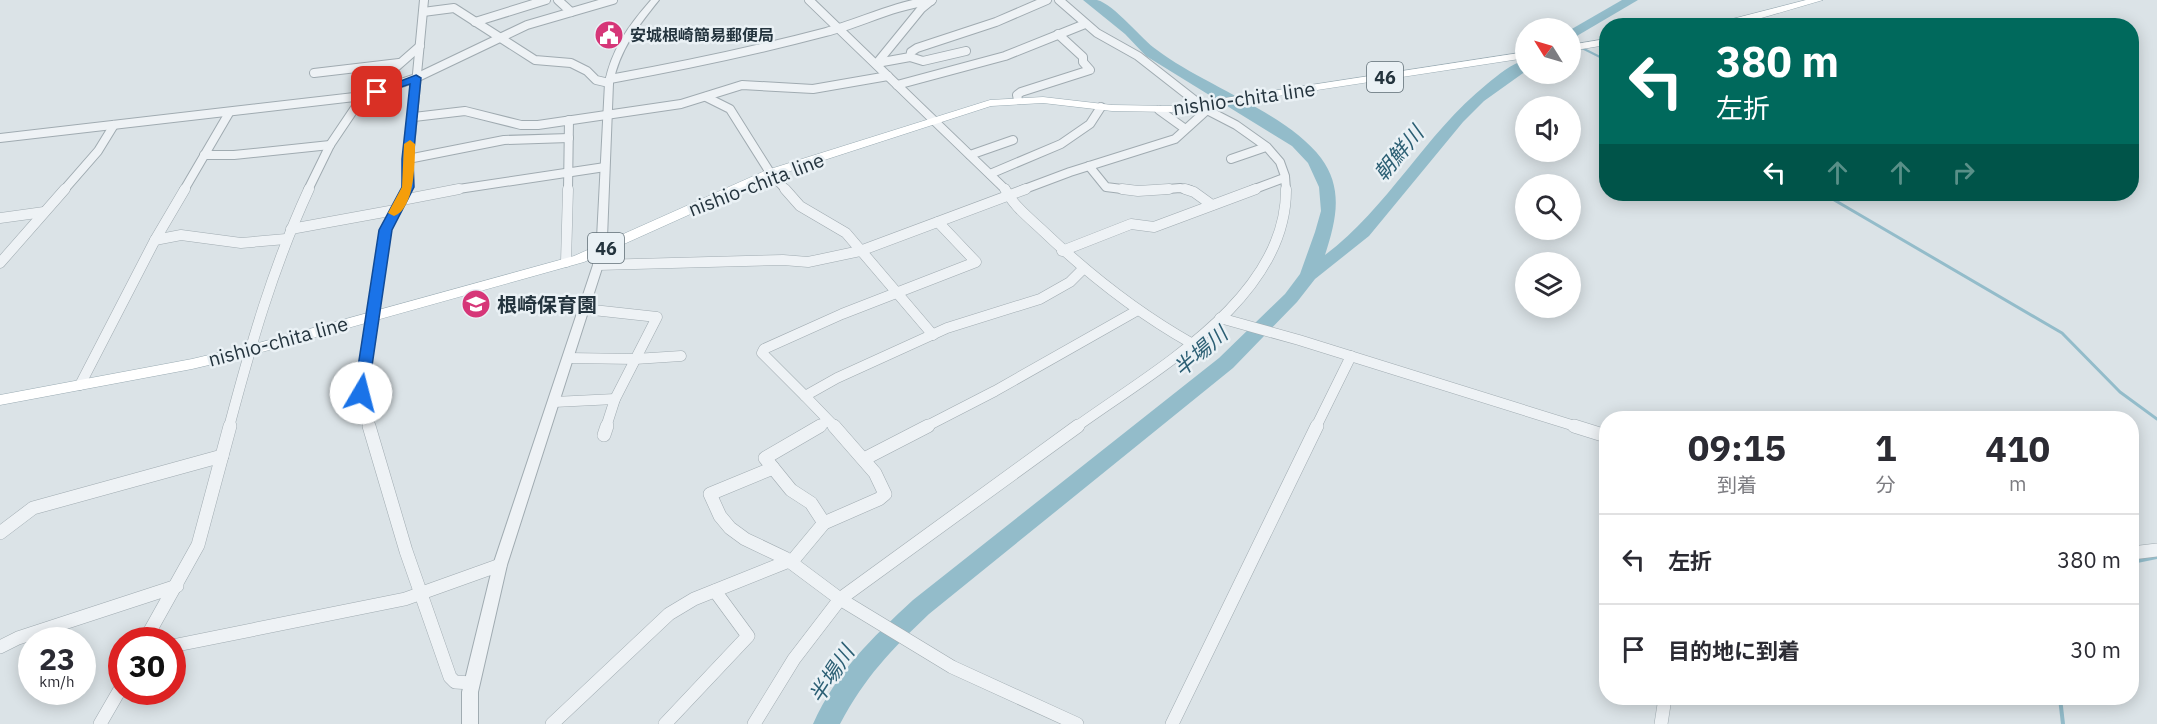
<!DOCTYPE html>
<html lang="ja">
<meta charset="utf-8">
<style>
body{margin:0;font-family:"IBM Plex Sans","Noto Sans JP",sans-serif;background:#f2f2f3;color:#2b2b33;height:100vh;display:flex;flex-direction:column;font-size:22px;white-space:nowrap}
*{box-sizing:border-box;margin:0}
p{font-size:20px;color:#7c7c81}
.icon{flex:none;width:33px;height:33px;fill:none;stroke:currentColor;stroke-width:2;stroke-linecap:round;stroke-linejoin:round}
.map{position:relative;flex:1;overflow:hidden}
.details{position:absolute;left:1599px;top:411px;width:540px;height:294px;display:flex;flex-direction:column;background:#fff;border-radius:24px;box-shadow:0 3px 15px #0003}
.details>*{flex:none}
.top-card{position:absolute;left:1599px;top:18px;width:540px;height:183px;border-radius:24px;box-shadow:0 3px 15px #0003;background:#00695c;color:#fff;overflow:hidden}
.needle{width:39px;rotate:307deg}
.tools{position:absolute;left:1515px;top:18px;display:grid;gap:12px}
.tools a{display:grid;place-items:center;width:66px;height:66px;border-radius:50%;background:#fff;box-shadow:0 3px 15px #0003;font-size:30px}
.speed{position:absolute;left:18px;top:627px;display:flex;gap:12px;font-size:30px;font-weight:700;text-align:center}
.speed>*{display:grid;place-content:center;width:78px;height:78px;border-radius:50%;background:#fff;box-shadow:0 3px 15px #0003;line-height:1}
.speed small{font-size:15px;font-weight:400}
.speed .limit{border:9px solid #d22;background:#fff;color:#111}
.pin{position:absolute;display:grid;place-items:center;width:51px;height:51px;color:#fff;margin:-26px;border-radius:12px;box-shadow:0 3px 9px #0006}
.me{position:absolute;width:66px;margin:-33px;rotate:8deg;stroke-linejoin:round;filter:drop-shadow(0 0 4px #0008)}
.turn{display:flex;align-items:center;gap:21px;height:126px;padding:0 18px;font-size:27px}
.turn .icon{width:78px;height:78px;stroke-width:2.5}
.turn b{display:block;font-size:42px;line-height:51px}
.lanes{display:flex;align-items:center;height:57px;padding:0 18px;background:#0003;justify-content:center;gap:30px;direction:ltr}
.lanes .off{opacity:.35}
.eta{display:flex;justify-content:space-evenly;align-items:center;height:102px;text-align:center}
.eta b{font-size:36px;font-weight:700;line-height:42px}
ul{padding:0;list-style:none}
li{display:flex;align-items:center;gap:18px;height:90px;padding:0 18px;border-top:2px solid #e1e1e2}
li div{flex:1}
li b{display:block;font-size:22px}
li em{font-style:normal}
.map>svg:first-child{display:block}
</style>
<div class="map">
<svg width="2157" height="724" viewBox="0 0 2157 724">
<rect width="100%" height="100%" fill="#dbe3e7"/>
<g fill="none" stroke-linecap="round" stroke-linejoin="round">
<!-- stream-far2 -->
<path stroke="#93bcca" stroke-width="2" d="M1570,42L1606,60"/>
<!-- stream-far1 -->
<path stroke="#93bcca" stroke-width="3" d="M1824,194L2062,333L2120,392L2157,419"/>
<!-- stream -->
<g stroke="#93bcca" stroke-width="4">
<path d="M2132,562L2157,557"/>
<path d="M2060,698L2063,724"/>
</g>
<!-- river -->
<g fill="#93bcca" fill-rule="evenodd">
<path d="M1083,0C1087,0 1093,0 1097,0C1114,4 1142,40 1157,50C1203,85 1287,113 1321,158C1344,189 1336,221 1325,255C1388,208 1425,134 1487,84C1498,75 1512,63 1526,60V71L1484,101L1463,122L1369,236L1315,279L1297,302L1233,368L929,614C891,650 865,677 840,724H813C837,671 871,639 913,600L1219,358L1285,294L1300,274L1315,232L1321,211L1319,187L1308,163L1292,146L1146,56L1125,34Z"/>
<path d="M1622,0H1638L1570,40V30Z"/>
</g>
<!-- minor-far2 casing -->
<g stroke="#a0abb1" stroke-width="10">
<g id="minor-far2">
<path d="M558,0L571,12"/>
<path d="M809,0L1006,190"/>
<path d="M1059,0L1097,33L1138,56L1207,110L1236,125L1267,147L1280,162L1285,176L1286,190"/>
<path d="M423,12L454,8L535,60L571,63L587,71L596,80L609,83"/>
<path d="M475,22L546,0"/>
<path d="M910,57L923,61L966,51"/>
<path d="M877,63L910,57L911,52L917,48L996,22L1047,0"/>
<path d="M877,63L921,9L932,0"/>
<path d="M314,73L399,63"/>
<path d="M610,79C682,66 754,51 826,32C861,23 894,5 931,1"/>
<path d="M897,85L1005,56L1085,24"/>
<path d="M706,97L730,109L769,171L786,190"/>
<path d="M1018,100L1017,95L1021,92L1090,70L1083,62V57L1058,34"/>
<path d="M1159,110L1184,128"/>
<path d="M414,117L465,111L521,125H538L681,104L742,85L813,89L888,76"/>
<path d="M0,138L363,96L416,78L527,25L613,0"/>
<path d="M204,155H234L330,145"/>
<path d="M970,155L1013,140"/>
<path d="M408,159L504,140L569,138"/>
<path d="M1231,159L1266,147"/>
<path d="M1089,166L1106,187L1130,190"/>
<path d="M990,174L1061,144L1090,124L1101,107"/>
<path d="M64,190L98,151L114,125"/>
<path d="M184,190L229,113"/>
<path d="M308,190L330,145L363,96L420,46"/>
<path d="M406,190L424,0"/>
<path d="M452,190L605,167"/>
<path d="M568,190L569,120"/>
<path d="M1022,190L1070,172L1175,139L1207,110"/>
<path d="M1156,190L1180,188L1190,190"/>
<path d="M1252,190L1284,178"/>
</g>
</g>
<!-- minor-far1 casing -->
<g stroke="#a0abb1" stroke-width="11">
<g id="minor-far1">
<path d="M785,189L800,206L846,233L933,335"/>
<path d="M1005,189C1012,204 1028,217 1041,229C1087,273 1136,312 1191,343"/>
<path d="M1122,189L1138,191L1169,189"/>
<path d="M1185,189L1194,192L1212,205"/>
<path d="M402,200L459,189"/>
<path d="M0,218L44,212"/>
<path d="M291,229L395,210"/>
<path d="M155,240L181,235L241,243L286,239"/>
<path d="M1062,251L1131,224L1154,227L1256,189"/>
<path d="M566,262L568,189"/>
<path d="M0,263L65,189"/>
<path d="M598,265L783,260L808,262L860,251L1026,189"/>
<path d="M584,309L657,317L615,399L606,427"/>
<path d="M1220,318L1299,340L1578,427"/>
<path d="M568,358L635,359L681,356"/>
<path d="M80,385L155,240L185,189"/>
<path d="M805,396L762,353L764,349L842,314L976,262L938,222"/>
<path d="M554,402L615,399"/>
<path d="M229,427C251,344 273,267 309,189"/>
<path d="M369,427L361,393L386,230L407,189"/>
<path d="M817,427L828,421"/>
<path d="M835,427L805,396L837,378L947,328L1040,299L1070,282L1083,269"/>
<path d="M925,427L995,391L1138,310"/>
<path d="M1076,427C1153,371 1287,299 1286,189"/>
<path d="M1316,427L1351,356"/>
</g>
</g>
<!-- minor casing -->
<g stroke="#a0abb1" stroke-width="14">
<g id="minor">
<path d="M369,426L406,551L450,677L455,682L472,683"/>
<path d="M820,426L765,458L791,490L811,503L824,523"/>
<path d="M1574,426L1606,436"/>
<path d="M604,435L607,426"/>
<path d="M864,459L928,426"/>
<path d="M773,468L710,494L720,516L730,528L745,539L785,558L840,599L952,667L1077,724"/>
<path d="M0,533L33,508L222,456"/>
<path d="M2132,553L2157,550"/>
<path d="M145,640L198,545L230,426"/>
<path d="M172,646L405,599L500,565"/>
<path d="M0,647L18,638L177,586"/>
<path d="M100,724L122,686"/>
<path d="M552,724L669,614L694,599L794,559L824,523L879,499L885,494L875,473L834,426"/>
<path d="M665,724L748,636L715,591"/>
<path d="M754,724L794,659L840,599L1078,426"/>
<path d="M1172,724L1317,426"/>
<path d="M1661,724L1665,698"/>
</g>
</g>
<!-- tertiary casing -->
<g stroke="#a0abb1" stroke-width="2">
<path id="tertiary" d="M651,0H659C638,26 620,49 613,83L607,238L603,265L507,565L478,692V724H462V692L493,565L593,265L597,238L605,83C611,50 629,25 651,0Z"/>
</g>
<!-- primary casing -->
<g stroke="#9aabb3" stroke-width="1">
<g id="primary">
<path d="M1806,0H1823L1751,21L1729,26H1705Z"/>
<path d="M1606,39V45L1570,51V45Z"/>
<path d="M1526,52V58L1173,112L1112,111L1043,103L991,106L775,176L584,262L251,355L192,369L0,405V395L192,359L251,345L574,256L767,170L990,100L1043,97L1112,105L1173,106Z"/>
</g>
</g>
<!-- minor-far2 -->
<use href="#minor-far2" stroke="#eef2f5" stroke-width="8"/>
<!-- minor-far1 -->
<use href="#minor-far1" stroke="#eef2f5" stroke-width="10"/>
<!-- minor -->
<use href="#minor" stroke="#eef2f5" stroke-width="13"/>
<!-- tertiary -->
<use href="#tertiary" fill="#eef2f5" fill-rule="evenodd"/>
<!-- primary -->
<use href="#primary" fill="#fff" fill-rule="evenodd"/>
</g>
<!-- route -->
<path fill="#1a73e8" stroke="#114b97" stroke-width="1.5" d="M416,75L421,78L413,159L414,187L392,230L368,393L361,398L354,393L379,230L402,187V159L410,84L377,95L372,92Z"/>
<!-- slow -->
<path fill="#f59e0b" d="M410,140L415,144C415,162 415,209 394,216L388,213L402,187L404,144Z"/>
<!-- icons -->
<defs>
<g id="civic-disc" transform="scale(1.5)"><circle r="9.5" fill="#d63678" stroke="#eaf1f5"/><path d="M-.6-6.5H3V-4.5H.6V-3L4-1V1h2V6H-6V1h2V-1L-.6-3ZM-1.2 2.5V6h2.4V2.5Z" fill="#fff"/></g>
<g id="school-disc" transform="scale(1.5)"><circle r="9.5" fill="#d63678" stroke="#eaf1f5"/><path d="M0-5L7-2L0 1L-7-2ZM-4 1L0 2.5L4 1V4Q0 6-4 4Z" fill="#fff"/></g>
</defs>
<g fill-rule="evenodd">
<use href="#civic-disc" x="609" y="35"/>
<use href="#school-disc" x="476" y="304"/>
</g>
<g text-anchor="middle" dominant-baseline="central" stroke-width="5" stroke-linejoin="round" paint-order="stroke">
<!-- far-poi labels -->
<g font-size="16" font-weight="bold" fill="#24343e" stroke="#eaf1f5" text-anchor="start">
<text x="630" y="35">安城根崎簡易郵便局</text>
</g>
<!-- shield labels -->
<g fill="#eaf1f5" stroke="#5f6d75" stroke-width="1.5">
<rect x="1367" y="62" width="36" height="30" rx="4.5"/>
<rect x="588" y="233" width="36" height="30" rx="4.5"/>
</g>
<g font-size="18" font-weight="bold" fill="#24343e">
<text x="1385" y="77">46</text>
<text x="606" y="248">46</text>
</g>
<!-- street labels -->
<g font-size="20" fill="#24343e" stroke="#eaf1f5">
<text transform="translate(1244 98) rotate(-8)">nishio-chita line</text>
<text transform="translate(756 184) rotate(-21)">nishio-chita line</text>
<text transform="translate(278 341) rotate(-15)">nishio-chita line</text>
</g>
<!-- poi labels -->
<g font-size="20" font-weight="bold" fill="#24343e" stroke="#eaf1f5" text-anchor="start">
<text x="497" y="304">根崎保育園</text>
</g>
<!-- water labels -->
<g font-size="21" font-style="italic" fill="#2c5f74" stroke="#eaf1f5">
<text transform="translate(1398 153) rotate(-50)">朝鮮川</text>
<text transform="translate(1200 351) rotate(-41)">半場川</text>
<text transform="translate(831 674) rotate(-57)">半場川</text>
</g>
</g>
</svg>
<div class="tools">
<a><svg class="needle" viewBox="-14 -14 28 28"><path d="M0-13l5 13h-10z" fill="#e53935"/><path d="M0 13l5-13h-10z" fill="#7c7c81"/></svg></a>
<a><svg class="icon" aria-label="sound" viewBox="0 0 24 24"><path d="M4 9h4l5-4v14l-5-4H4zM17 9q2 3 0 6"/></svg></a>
<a><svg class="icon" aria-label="search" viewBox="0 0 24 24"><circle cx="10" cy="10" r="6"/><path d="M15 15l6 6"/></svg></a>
<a><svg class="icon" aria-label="layers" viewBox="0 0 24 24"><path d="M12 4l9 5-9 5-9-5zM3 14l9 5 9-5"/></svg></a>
</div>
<div class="speed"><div>23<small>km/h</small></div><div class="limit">30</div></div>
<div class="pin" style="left:377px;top:92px;background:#d93025"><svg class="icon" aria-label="arrive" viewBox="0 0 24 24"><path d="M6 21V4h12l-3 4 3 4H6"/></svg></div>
<svg class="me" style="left:361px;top:393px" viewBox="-20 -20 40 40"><circle r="19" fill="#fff"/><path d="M0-13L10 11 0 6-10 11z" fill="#1a73e8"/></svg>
<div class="top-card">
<div class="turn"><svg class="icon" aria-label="left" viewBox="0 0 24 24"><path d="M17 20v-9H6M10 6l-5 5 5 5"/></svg><div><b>380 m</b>左折</div></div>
<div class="lanes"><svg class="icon" aria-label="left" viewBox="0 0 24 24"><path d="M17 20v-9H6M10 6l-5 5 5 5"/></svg><svg class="icon off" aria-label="ahead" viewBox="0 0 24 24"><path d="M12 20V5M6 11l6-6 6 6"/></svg><svg class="icon off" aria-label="ahead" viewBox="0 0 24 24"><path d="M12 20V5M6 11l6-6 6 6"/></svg><svg class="icon off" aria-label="right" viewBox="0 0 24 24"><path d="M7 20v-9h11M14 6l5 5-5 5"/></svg></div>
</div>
<section class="details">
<div class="eta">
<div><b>09:15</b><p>到着</p></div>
<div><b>1</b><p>分</p></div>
<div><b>410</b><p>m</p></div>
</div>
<ul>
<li><svg class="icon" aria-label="left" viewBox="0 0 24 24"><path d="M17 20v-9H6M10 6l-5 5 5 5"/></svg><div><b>左折</b></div><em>380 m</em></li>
<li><svg class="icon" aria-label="arrive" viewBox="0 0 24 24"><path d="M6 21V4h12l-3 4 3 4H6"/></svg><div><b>目的地に到着</b></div><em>30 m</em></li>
</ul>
</section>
</div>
